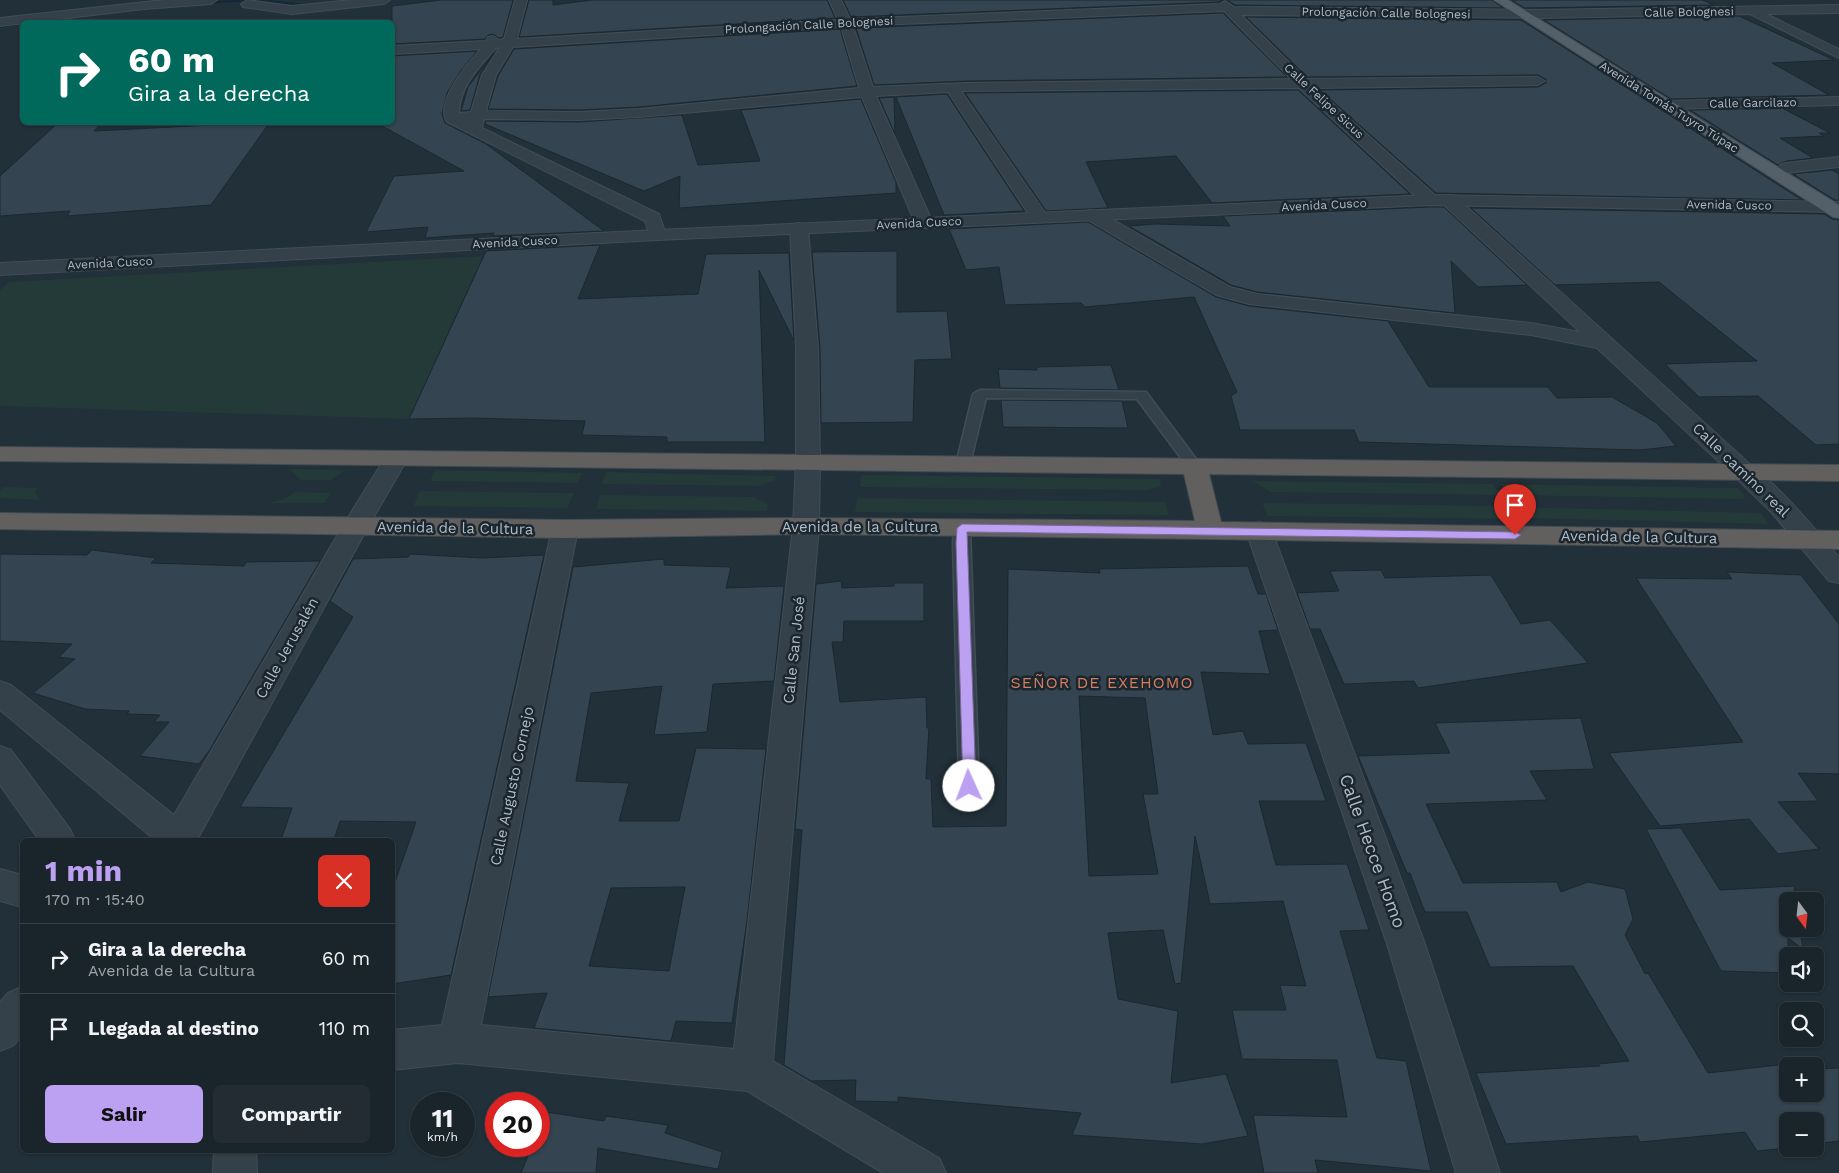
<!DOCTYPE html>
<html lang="es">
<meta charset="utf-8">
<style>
body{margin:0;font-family:"Work Sans",sans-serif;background:#232c33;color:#f1f3f6;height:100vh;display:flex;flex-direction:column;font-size:19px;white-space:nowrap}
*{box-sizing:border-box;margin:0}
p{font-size:16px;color:#9fa4a9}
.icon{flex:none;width:28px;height:28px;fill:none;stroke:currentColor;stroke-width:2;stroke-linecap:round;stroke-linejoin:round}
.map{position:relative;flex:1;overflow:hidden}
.sheet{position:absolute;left:20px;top:838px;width:375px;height:315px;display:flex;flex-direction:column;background:#1a242b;border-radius:8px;box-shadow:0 1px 4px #0004,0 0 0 1px #384147}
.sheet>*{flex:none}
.hud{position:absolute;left:20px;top:20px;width:375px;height:105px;border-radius:8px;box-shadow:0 1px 4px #0004,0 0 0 1px #384147;background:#00695c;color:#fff;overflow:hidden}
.needle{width:32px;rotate:165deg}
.controls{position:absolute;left:1779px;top:892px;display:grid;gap:10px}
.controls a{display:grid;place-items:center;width:45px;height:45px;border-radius:8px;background:#1a242b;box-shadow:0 1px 4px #0004,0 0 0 1px #384147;font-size:25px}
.speed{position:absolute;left:410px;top:1092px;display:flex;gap:10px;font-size:25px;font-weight:700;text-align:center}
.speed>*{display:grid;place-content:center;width:65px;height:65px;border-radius:50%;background:#1a242b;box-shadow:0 1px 4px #0004,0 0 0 1px #384147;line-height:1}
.speed small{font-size:12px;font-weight:400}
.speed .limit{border:8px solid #d22;background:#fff;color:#111}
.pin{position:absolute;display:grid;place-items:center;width:42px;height:42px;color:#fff;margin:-51px -21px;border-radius:50% 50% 50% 0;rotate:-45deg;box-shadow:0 0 5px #0007}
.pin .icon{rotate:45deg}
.me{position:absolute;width:55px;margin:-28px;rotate:358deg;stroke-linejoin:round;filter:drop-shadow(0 0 4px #0008)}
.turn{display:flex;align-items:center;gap:18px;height:105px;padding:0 25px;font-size:22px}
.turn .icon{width:65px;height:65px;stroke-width:2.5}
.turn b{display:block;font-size:35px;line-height:42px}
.round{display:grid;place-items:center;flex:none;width:52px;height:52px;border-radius:8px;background:#232c33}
.headline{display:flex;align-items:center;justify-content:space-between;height:85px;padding:0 25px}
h1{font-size:30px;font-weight:700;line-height:38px;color:#bca0f2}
.button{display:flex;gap:10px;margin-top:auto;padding:10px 25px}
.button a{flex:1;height:58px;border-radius:8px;background:#bca0f2;color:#111;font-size:20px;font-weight:700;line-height:58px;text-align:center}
.button a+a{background:#232c33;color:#f1f3f6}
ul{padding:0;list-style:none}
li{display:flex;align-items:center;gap:15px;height:70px;padding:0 25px;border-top:1px solid #384147}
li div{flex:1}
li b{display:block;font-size:19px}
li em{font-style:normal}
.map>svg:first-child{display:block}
</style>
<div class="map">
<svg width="1839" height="1173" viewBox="0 0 1839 1173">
<rect width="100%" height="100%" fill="#223039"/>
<!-- green -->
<g fill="#233a39">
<path d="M483,256L409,419L0,406V290L9,282Z"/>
<path d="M289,469L345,470L331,480H301Z"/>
<path d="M435,470L582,473L578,483L430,481Z"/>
<path d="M606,472L776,476L775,480L761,486L602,484Z"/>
<path d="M861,475L1160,479L1161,486L1148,490L860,487Z"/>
<path d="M1252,481L1493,484L1500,495L1271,492Z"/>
<path d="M1501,484L1738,488L1746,499L1509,495Z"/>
<path d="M4,487L37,488L35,493L41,500L0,498V490Z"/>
<path d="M419,491L574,493L567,508L414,506Z"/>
<path d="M296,492L331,493L325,503H268L284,499Z"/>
<path d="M600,495L753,497L768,504L767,511L596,509Z"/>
<path d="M857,498L1165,502L1169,515L855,512Z"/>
<path d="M1262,503L1501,506L1509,519L1268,516Z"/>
<path d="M1517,507L1761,513L1769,524L1524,518Z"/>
</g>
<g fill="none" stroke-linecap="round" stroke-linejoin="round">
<!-- stream -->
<g fill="#152837" fill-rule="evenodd">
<path d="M230,0H268L315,5L313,6L285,5L258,1L200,4L198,3Z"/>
<path d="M22,21L24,22L22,24L0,28V24Z"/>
</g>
</g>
<!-- building -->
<g fill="#344450" stroke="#1c2830" fill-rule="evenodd">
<path d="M441,0H513L503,37L499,38L493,34L488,35L485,39L392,44V6Z"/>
<path d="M529,0H553V5L592,0H827L835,18L519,37Z"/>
<path d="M843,0H1223L1219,2L851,17Z"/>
<path d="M1227,0H1492L1503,8L1235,5Z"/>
<path d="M1512,0H1702L1714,5L1524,8Z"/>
<path d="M1223,13L1287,77L966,81L874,85L856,28Z"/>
<path d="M1739,16L1834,60L1772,63L1829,95L1671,99L1544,20Z"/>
<path d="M1246,17L1521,20L1802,200L1436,193L1320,90L1538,87L1546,83V79L1538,75L1307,77Z"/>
<path d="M840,29L857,86L639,107L579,110L488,109L498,76L514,49Z"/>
<path d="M477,51L460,72L447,93L442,114L445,123L486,144L604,231L493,236L494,233L425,238L428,227L366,232L394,176L464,171L375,122H392V56Z"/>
<path d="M494,53L480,74L470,110L461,111L468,87Z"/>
<path d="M1298,90L1410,194L1212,203L1176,156L1145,158L1086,162L1108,208L1046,211L965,93Z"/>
<path d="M947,94L1024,211L944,215L896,97Z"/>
<path d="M894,97L895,134L879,98Z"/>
<path d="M861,99L896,182V193L679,208L680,176L644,191L485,124L486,121L579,122L682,115L698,165L760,161L741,110Z"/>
<path d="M1782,108L1830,133H1819L1824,136L1780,138L1813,158L1786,161L1778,165L1690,110Z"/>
<path d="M59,122H102L94,131L270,122L211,205L67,216L70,211L0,216V176Z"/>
<path d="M1832,170L1839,174V200H1835L1793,174Z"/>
<path d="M1430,207H1444L1527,285L1478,287L1451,261L1455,313L1257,292L1231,285L1129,226L1156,224L1230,226L1223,216Z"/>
<path d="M1471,208L1824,214L1832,219L1839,220V444L1816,445L1758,396L1699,397L1665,364L1757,361L1659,282L1555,285Z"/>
<path d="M1088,222L1216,297L1249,306L1388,321L1429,387H1548L1557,398L1612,397L1657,423L1676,446L1640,450L1359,442L1354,430H1240L1231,396L1237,392L1194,297L1085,307L1081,303L1005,305L999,267L966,270L949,229Z"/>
<path d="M600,245L578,299L698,294L706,254L789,253L794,341L759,270L765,442H667V437L582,435L585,421L472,418L409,419L486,251Z"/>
<path d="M897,251V312L947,311L952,359L915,360L913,422L821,423L820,348L812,252Z"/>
<path d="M1111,365L1119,390L1000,388L998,369L1037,370V367Z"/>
<path d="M1001,400L1122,401L1128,428L1003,427Z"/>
<path d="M92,550L156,558L151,563L244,566L246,562L320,561L209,751L199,764L140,756L169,722H154L160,715L127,714L129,711L85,709L33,693L75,659L59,657L72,644L0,641V554L87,555Z"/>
<path d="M410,554L482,558L544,555L451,975L392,984V900L396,879L416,822L340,821L334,840H281L292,808L240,807L353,617L330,601L353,559L408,557Z"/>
<path d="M664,559V565L731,567L726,588L784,586L774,681L713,684L707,732L654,735L662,686L591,693L576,781L629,783L619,821H679L696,748L766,749L747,921L732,1023L676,1021L671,1041L534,1028L547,993L488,997L573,567ZM685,887L669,971L589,966L611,888Z"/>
<path d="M1248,566L1258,594H1266L1278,630L1259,631L1270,674L1201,672L1213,735L1243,731L1248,744L1306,743L1326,801H1259L1276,865L1347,864L1369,930L1340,931L1377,1058L1406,1061L1431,1171L1315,1160L1318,1173H1264L1253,1115L1347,1117L1337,1060L1242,1059L1232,1010H1286L1280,985L1306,986L1283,901L1210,904L1195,836L1181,983L1175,984L1163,930L1108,933L1118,999L1178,1011L1171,1083L1226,1074L1248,1136L1202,1144L1072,1135L1081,1113L898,1097V1102L855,1101L856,1080L811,1081L784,1065L802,830L795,829L816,584L841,581L842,588L894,586V583H924V621H844L843,642H832L840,702L926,697L927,728H929L926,779H931L933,827L1006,826L1008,569L1100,573L1099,569ZM1079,696L1145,698L1158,794H1143L1158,874L1089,876Z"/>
<path d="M1381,570L1385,578L1491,575L1521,624L1550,620L1588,663L1418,688L1414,681L1344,684L1320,629H1310L1297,593L1339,591L1330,571Z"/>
<path d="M1727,572L1801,575L1839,624V774L1798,773L1818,801L1778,802L1819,849L1778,854L1749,819L1660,826L1609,753L1743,742L1636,578L1732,579Z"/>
<path d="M1581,718L1594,769L1530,771L1547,800L1426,804L1463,883L1557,882L1561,892L1588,882L1625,889L1633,919L1625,935L1645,974L1648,973L1708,1073L1796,1063L1798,1066H1788V1094H1815V1069L1839,1068V1141L1815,1144V1121H1788V1148L1757,1151L1745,1132L1640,1142L1637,1136L1506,1144L1476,1073L1600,1066L1598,1064L1629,1061L1573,966L1490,967L1467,912H1425L1410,873H1407L1358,756L1450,753L1435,723Z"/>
<path d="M1681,828L1720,890L1794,886L1796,901H1788V929H1800L1803,949L1788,938V973L1721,971L1646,829Z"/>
<path d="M546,1112L604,1121L606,1116L668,1125L665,1133L722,1152L718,1169L598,1148L596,1173H521L532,1146H539V1130Z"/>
</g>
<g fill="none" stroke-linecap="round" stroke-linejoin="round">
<!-- service casing -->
<g stroke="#414d56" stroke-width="3">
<g id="service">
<path d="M980,390L1146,392L1202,467L1200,470H1190L1137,399L986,398L970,464L968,467H958L956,464L973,394Z"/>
<path d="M962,523L967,524L970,528L979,786L976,792L969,794L962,792L959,786L953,543L954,528L957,524Z"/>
</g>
</g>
<!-- minor casing -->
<g stroke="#414d56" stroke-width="2">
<g id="minor">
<path d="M164,0H217L211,4L144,9L0,26V18Z"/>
<path d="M247,0L292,6L351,0H390L384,4L292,14L243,7L241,4Z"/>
<path d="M515,0H527L517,39L838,20L829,0H841L850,19L1220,4L1225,1L1234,7L1539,10L1839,5V13L1766,14L1839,49V58L1750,14L1539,18L1241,15L1306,79L1538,77L1545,81L1538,85L1315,88L1436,196L1439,200L1436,204L1430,205L1424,204L1299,88L961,91L1048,217L1045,221L1039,222L1033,221L948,92L876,96L933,223L930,227L924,228L918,227L915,223L862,97L639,117L579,120L484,119L482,128L659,214L666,235L663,239L657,240L651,239L645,221L447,122C434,102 468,63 481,49L392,54V46L486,41L488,37L493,36L499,40L504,39ZM1224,11L1291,79L966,83L873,87L853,26ZM841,27L859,88L639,109L579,112L486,111L496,75L513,47ZM500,47L482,75L471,112L459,113C459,87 480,66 496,48Z"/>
<path d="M1839,97V105L1666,109L1661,108L1659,105L1661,102L1666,101Z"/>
<path d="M1839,157V167L1786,173L1780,171L1778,168L1780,165L1786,163Z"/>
<path d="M1449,195L1455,196L1753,467L1756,472L1753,477L1744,480L1735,477L1597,348L1531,335L1249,304L1216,295L1086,219L1083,215L1086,211L1092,210L1098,211L1230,287L1257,294L1531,323L1580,332L1443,204L1440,200L1443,196Z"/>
<path d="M799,223L805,224L808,228L818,348L820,462L819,526L773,1061L939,1158L946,1173H883L747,1091L458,1063L392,1070V1030L442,1025L552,529L556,523L565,520L574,523L578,529L481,1025L734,1049L793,526L796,462V348L790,228L793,224Z"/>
<path d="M396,451L404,453L408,458L368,527L197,840H155L0,710V681L11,685L174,815L342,527L388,453Z"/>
<path d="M1259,522L1268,525L1272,531L1425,944L1500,1173H1456L1387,944L1246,531L1250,525Z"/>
<path d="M0,746L11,750L70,829L75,840H39L0,785Z"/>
<path d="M0,869L22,875V907L0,901Z"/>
<path d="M22,987V1035L14,1045L0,1051V1002L8,993Z"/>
<path d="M214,1150H256L257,1173H213Z"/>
</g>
</g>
<!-- tertiary casing -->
<g stroke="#414d56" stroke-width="2">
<g id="tertiary">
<path d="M1430,195L1839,202V212L1430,205L657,240L0,275V263L657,230Z"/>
<path d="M1744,464C1768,471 1820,535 1839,557V583L1829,581L1771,512L1735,477L1732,472L1735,467Z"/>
</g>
</g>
<!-- primary casing -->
<g stroke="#414d56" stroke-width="2">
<path id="primary" d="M1494,0H1508L1839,205V218L1833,217Z"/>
</g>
<!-- trunk casing -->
<g stroke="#404c54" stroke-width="2">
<path id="trunk" d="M0,447L1839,465V481L1209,474L1221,522L1839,531V549L1210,539L806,534L565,538L0,529V513L565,520L806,518L1195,521L1184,474L0,461Z"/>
</g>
<!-- service -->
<use href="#service" fill="#35414a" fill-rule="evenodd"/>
<!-- minor -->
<use href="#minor" fill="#35414a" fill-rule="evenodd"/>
<!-- tertiary -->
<use href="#tertiary" fill="#35414a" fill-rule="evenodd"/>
<!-- primary -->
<use href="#primary" fill="#53606a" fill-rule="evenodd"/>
<!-- trunk -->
<use href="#trunk" fill="#62605e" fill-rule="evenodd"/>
</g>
<!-- route -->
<path fill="#bca0f2" stroke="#7a689d" d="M962,524L1515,532L1521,535L1515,539L967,532L976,786L974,790L969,791L965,790L963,786L956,543L957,528Z"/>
<g text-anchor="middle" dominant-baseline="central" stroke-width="5" stroke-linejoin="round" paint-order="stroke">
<!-- far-street labels -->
<g font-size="12" fill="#b0bcc6" stroke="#1b262e">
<text transform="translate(1689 12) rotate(-1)">Calle Bolognesi</text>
<text transform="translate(1386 13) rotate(1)">Prolongación Calle Bolognesi</text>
<text transform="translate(809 25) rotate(-3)">Prolongación Calle Bolognesi</text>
<text transform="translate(1324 101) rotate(43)">Calle Felipe Sicus</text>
<text transform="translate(1753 103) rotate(-1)">Calle Garcilazo</text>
<text transform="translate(1669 107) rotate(32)">Avenida Tomás Tuyro Túpac</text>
<text transform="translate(1324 205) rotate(-3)">Avenida Cusco</text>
<text transform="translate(1729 205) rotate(1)">Avenida Cusco</text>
<text transform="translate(919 223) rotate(-3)">Avenida Cusco</text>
<text transform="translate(515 242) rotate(-3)">Avenida Cusco</text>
<text transform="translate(110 263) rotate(-3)">Avenida Cusco</text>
</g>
<!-- street labels -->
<g font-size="15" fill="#b0bcc6" stroke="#1b262e">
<text transform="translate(1741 470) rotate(44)">Calle camino real</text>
<text x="860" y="527">Avenida de la Cultura</text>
<text transform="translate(455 528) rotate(1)">Avenida de la Cultura</text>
<text transform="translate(1639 537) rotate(1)">Avenida de la Cultura</text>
<text transform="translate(287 648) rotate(-61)">Calle Jerusalén</text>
<text transform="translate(794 650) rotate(-84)">Calle San José</text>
<text transform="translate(512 786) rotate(-78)">Calle Augusto Cornejo</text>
</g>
<!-- neighbourhood labels -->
<g font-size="16" letter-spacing="1" fill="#d37e5e" stroke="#1b262e">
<text x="1102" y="682">SEÑOR DE EXEHOMO</text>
</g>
<!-- near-street labels -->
<g font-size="18" fill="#b0bcc6" stroke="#1b262e">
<text transform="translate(1373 851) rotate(70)">Calle Hecce Homo</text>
</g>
</g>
</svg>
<div class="controls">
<a><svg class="needle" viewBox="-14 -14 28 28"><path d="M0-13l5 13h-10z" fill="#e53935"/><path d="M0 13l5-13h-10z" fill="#9fa4a9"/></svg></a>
<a><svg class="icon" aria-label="sound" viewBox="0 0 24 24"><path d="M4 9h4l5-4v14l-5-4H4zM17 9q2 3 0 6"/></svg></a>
<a><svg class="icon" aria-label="search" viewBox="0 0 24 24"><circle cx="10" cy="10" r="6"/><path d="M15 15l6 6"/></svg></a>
<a>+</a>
<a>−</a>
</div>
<div class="speed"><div>11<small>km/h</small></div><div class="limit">20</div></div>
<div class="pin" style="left:1515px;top:535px;background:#d93025"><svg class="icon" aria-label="arrive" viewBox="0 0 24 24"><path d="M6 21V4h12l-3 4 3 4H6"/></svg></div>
<svg class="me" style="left:969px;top:786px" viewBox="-20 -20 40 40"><circle r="19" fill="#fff"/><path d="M0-13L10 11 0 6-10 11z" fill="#bca0f2"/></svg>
<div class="hud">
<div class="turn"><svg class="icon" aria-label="right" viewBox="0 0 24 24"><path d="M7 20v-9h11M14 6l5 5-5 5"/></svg><div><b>60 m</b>Gira a la derecha</div></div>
</div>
<section class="sheet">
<div class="headline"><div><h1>1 min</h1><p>170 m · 15:40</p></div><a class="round" style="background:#d93025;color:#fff"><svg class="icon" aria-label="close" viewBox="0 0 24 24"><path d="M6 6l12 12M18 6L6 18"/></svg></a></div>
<ul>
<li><svg class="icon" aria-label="right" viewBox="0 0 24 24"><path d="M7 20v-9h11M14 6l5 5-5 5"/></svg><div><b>Gira a la derecha</b><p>Avenida de la Cultura</p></div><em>60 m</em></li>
<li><svg class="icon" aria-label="arrive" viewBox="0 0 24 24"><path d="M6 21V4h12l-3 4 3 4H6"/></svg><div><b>Llegada al destino</b></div><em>110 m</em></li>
</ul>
<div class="button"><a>Salir</a><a>Compartir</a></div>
</section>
</div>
